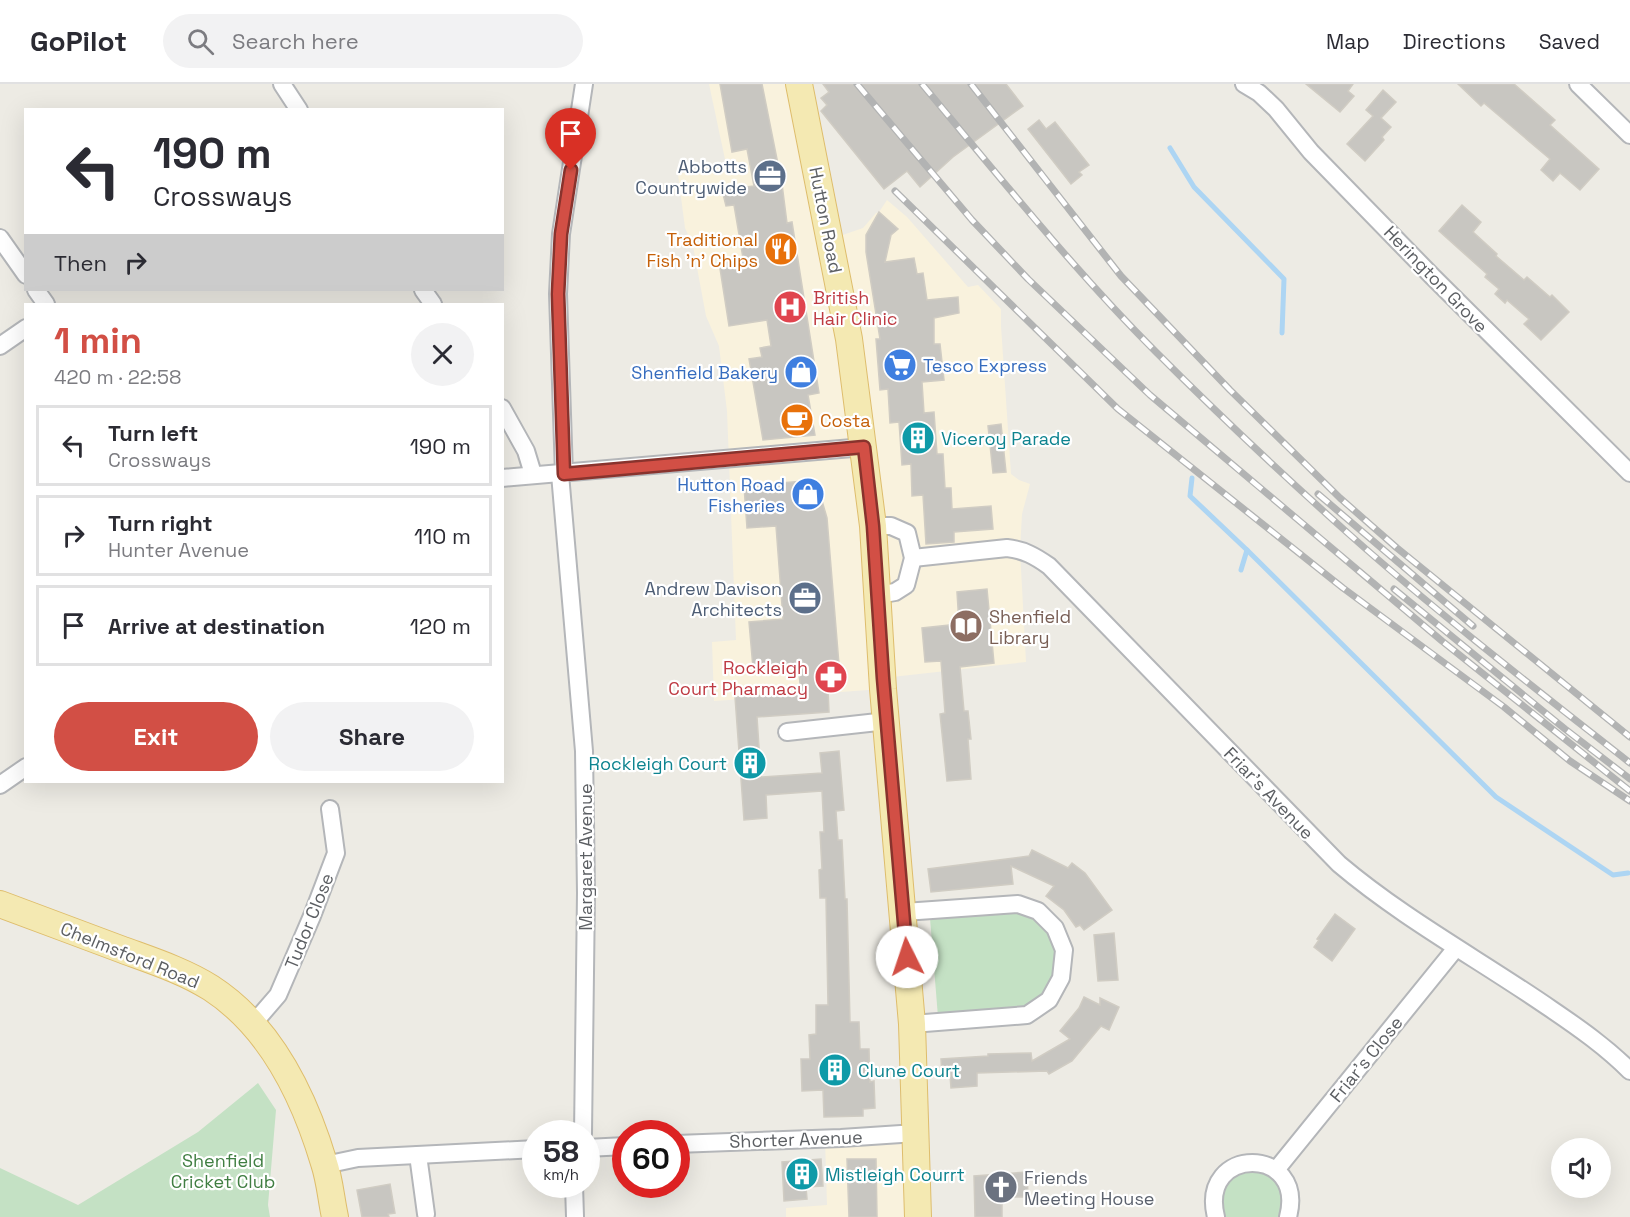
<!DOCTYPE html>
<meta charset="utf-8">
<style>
body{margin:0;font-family:"Space Grotesk",sans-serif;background:#f2f2f3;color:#2b2b33;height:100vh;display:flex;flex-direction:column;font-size:22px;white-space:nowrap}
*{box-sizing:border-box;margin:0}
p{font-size:20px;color:#7c7c81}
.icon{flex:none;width:33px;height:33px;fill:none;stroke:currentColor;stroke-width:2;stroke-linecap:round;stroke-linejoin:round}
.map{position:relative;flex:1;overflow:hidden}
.panel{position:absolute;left:24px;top:219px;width:480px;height:480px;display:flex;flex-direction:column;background:#fff;border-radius:0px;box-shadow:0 6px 24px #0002}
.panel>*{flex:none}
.banner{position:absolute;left:24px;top:24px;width:480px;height:183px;border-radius:0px;box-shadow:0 6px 24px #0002;background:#fff;color:#2b2b33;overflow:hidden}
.fabs{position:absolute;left:1551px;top:1054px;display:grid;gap:12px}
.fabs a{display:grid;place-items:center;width:60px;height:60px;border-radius:50%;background:#fff;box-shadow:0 6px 24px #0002;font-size:30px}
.speed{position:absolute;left:522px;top:1036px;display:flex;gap:12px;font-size:30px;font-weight:700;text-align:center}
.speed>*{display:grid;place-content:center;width:78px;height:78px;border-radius:50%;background:#fff;box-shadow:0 6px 24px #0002;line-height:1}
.speed small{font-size:15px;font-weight:400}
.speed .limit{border:9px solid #d22;background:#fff;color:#111}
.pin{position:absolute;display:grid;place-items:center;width:51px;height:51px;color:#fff;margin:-62px -26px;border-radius:50% 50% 50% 0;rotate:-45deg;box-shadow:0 0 6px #0007}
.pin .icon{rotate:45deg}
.me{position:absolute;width:66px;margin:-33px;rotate:356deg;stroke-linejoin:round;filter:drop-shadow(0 0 4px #0008)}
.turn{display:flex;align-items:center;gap:21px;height:126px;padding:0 30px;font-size:27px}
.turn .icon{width:78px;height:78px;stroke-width:2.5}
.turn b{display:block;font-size:42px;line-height:51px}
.then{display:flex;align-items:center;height:57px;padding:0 30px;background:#0003;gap:12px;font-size:22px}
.round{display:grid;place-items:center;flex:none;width:63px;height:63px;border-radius:32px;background:#f2f2f3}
.head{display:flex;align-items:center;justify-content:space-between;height:102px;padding:0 30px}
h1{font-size:36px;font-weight:700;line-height:45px;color:#d24f45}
.action{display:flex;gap:12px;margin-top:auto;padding:12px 30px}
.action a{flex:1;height:69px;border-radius:36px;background:#d24f45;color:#fff;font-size:24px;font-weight:700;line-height:69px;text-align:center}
.action a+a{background:#f2f2f3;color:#2b2b33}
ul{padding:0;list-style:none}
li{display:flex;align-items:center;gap:18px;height:81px;margin:0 12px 9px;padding:0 18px;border:3px solid #e1e1e2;border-radius:0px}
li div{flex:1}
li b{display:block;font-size:22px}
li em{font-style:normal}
header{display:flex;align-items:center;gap:36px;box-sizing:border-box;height:84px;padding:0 30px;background:#fff;border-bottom:2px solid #e1e1e2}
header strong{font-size:28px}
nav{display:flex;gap:33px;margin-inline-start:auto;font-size:21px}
.search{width:420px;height:54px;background:#f2f2f3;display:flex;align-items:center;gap:15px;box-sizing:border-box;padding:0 21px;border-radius:33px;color:#7c7c81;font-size:22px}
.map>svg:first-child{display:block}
</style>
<header>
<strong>GoPilot</strong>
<div class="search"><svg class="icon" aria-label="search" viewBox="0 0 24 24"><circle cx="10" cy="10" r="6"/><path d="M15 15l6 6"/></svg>Search here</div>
<nav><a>Map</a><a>Directions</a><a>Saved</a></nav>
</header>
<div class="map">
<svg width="1630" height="1133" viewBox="0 0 1630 1133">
<rect width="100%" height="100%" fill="#edebe4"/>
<!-- commercial -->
<g fill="#f9f2dd">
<path d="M709,0H802L831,155L863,144L876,129L879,128L887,116L907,133L968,203L978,201L1001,225V242L1011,390L1019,396L1030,400L1022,430L1020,466L1026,578L883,594V605L714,617L712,558L736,556L727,327L719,262L706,232L693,162L685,144L678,90L726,80Z"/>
<path d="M916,1049L918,1133H786V1124L827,1121L825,1054Z"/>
</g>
<!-- green -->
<g fill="#c4e1c4">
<path d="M1018,827L1033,832L1047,843L1059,867L1051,906L1027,926L938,933L930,834Z"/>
<path d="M258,999L276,1026L268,1121L270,1133H0V1084L78,1121L198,1048Z"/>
<path d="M1248,1084L1268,1088L1282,1103L1281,1133H1223C1219,1104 1221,1097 1248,1084Z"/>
</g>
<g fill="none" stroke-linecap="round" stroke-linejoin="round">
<!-- stream -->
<g stroke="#add5f3" stroke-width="5">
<path d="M1170,64L1194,103L1284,195L1282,249"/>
<path d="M1192,394L1190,412L1247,466L1241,486"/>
<path d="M1247,466L1496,713L1613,791L1628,789"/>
</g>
</g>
<!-- building -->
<g fill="#c8c6c1" stroke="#d0ccc3" stroke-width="1.5">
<path d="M720,0H762L782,100L787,139L792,138L819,309L808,311L815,351L763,356L749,275L762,273L760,264L771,262L767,236L729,242L719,178L743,174L734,121L726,122L722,106L754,102L747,65L732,68Z"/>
<path d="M823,0H1006L1023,22L953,73L920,103L907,87L884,105L821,27L827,21L821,14L829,8Z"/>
<path d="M1306,0H1353L1348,7L1354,12L1340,28Z"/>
<path d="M1458,0H1514L1555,36L1550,41L1599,85L1580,106L1560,89L1553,97L1541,86L1550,75L1484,19L1481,22Z"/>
<path d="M1383,6L1396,18L1381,34L1391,43L1382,53L1384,56L1365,77L1347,60L1373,32L1366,26Z"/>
<path d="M1039,36L1046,45L1055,38L1089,81L1079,88L1082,91L1071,100L1028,45Z"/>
<path d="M1462,121L1481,138L1473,148L1497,170L1496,172L1524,196L1527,193L1550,213L1552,211L1569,228L1541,256L1524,240L1529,235L1507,216L1505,219L1495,210L1499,205L1485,193L1487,190L1439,147Z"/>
<path d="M879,128L898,145L891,151L885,178L914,174L917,190L923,189L927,216L958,213L959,229L934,234V260H940L944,296L922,298L924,329L934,328L937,370H943L945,404H951L952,425L991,422L993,445L954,448V458L926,460L923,411L912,412L911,380L902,381L899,338L890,339L888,305L880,306L876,255H880L866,168V151Z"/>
<path d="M1001,340L1006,388L993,389L988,342Z"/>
<path d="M816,396L827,434L841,605L828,606L829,628L757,633L761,693L822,689L820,669L839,667L844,726L836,727L838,756H842L845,815H847L850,938H859L860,965H869L870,998L874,997L875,1024L863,1025V1032L824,1033L823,1006L802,1007L801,975H810L809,951L816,950V921H828L826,814H820L819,786L822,785L820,748H824L822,707L766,711L767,734L744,736L735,613L801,609L798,580L753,584L749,538L783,535L776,442L747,444L744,402Z"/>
<path d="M987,505L994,579L960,583L964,627H968L971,655H968L971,695L947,697L940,630L945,629L941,577L925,578L922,544L959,540L957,508Z"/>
<path d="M1032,766L1068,784L1072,779L1085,789L1112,826L1084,846L1080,841L1076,843L1064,826L1046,812L1054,802L1011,782L1013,800L931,808L928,785L1029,772Z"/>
<path d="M1335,830L1355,845L1332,877L1314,863L1319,856L1317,855Z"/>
<path d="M1114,849L1118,896L1098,897L1094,851Z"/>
<path d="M1084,913L1100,921V914L1119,923L1109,946L1101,942L1072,977L1049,990L1047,987L977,989V1002L951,1004L950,991L942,992L941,975L988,972V970L1031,969L1032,977L1070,955L1060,947L1079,924Z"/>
<path d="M821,1075L823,1102L806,1103L807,1115L784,1117L782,1078Z"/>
<path d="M847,1075H876L877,1133H849Z"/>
<path d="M1027,1088L1028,1113H1002V1133H975L974,1092Z"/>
<path d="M390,1100L395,1129L388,1130L389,1133H362L357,1106Z"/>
</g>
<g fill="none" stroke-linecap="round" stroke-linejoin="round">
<!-- street casing -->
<g stroke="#b4b6b9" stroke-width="20">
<g id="street">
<path d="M282,0L299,26"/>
<path d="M1244,0L1259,9L1276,25L1311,68L1433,193L1630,389"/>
<path d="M1578,0L1630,51"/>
<path d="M0,154L26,191"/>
<path d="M36,206L46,220"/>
<path d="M423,206L433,220"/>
<path d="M0,262L26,244"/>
<path d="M502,324L526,367L533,390"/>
<path d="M560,390L584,667L586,809L583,1050"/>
<path d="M564,390L558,210L561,150L584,0"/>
<path d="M502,394L864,363"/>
<path d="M873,442H891L907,449L913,474L906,501L895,508L878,511"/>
<path d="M913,474L1007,464C1024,466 1035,472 1049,482L1339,780C1404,835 1480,876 1551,925C1579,944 1606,963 1630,987"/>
<path d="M787,648L887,637"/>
<path d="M0,701L26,683"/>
<path d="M904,828L1018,820L1038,827L1055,844L1064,866L1061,894L1049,916L1027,931L912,940"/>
<path d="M253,940L278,911L312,832L336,769L330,725"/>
<path d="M676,1060L841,1054L916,1049"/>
<path d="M586,1064L626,1062"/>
<path d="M418,1071L426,1130"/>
<path d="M325,1081L358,1074L536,1065"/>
<path d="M1276,1086L1456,864"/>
<path d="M574,1101L575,1133"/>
<path d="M1216,1133C1198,1061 1307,1061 1288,1133"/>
</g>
</g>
<!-- primary casing -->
<g stroke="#debd6c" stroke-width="28">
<g id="primary">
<path d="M799,0L849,255L873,442L883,605L912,940L918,1133"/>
<path d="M0,820C41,835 82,851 123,866C153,877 184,887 211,904C271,943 304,1012 324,1079C330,1097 331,1115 335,1133"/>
</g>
</g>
<!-- street -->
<use href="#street" stroke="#fff" stroke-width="16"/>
<!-- primary -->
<use href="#primary" stroke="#f4e9b2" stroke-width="26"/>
<!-- rail casing -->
<g stroke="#b2b3b3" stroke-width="7">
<g id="rail">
<path d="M857,0L972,136L1028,195L1150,311L1442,557L1630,707"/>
<path d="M922,0C998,91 1072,184 1156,268C1219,331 1284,392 1350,451C1440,531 1536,605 1630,679"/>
<path d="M971,0L1121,192L1230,306L1340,414L1397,464L1630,653"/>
<path d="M895,107L1118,325L1343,504L1504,623L1570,677L1630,717"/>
<path d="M1318,410L1473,542"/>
<path d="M1394,505L1565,645L1630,695"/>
</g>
</g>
<!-- rail -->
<use href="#rail" stroke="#fff" stroke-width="4.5" stroke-dasharray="14" stroke-linecap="butt"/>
</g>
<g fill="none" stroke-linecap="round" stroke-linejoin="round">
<!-- route casing -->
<g stroke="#88332d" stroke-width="15">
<path id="route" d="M571,86L561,150L558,210L564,390L864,363L873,442L883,594L907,873"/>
</g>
<!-- route -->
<use href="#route" stroke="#d24f45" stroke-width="10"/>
</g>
<!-- icons -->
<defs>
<g id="office-disc" transform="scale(1.725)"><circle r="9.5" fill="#5c6f8a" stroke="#fff"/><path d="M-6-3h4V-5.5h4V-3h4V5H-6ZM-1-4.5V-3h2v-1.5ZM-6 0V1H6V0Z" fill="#fff"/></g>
<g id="restaurant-disc" transform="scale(1.725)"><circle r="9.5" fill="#e8710a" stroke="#fff"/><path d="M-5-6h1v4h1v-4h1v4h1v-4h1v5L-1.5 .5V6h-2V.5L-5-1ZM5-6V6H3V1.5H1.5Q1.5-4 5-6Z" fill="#fff"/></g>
<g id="hospital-disc" transform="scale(1.725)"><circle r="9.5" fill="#e0444e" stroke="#fff"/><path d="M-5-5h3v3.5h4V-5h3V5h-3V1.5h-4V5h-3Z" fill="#fff"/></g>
<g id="supermarket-disc" transform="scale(1.725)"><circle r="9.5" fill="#3f7fe0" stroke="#fff"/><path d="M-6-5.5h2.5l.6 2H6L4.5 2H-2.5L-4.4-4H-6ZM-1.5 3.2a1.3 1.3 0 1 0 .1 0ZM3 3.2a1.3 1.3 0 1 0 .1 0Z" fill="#fff"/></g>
<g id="shop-disc" transform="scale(1.725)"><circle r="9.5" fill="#3f7fe0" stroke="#fff"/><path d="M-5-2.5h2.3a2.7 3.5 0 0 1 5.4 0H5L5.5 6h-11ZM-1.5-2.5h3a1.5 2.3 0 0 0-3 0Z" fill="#fff"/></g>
<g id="cafe-disc" transform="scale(1.725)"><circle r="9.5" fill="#e8710a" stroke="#fff"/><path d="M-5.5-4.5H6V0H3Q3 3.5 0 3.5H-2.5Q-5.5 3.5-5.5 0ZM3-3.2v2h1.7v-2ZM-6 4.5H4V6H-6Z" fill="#fff"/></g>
<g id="building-disc" transform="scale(1.725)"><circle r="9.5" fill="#0f9aa8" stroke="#fff"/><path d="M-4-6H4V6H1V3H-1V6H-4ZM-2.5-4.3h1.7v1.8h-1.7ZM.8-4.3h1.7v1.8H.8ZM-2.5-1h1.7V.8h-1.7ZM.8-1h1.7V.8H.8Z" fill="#fff"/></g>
<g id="library-disc" transform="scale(1.725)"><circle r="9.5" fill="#8d6e63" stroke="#fff"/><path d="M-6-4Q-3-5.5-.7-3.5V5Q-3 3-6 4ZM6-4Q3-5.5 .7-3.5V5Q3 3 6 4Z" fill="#fff"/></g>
<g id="pharmacy-disc" transform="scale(1.725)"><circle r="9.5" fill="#e0444e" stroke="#fff"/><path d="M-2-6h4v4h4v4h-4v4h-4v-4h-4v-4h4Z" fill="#fff"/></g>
<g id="church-disc" transform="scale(1.725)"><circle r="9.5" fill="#6b7280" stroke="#fff"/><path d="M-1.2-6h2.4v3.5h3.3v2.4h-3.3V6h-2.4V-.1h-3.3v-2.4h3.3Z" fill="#fff"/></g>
</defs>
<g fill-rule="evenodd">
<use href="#office-disc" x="770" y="92"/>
<use href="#restaurant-disc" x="781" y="165"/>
<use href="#hospital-disc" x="790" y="223"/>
<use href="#supermarket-disc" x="900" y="281"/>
<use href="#shop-disc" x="801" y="288"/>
<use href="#cafe-disc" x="797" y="336"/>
<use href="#building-disc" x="918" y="354"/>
<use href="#shop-disc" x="808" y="410"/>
<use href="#office-disc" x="805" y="514"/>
<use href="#library-disc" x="966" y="542"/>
<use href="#pharmacy-disc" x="831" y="593"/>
<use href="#building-disc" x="750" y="679"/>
<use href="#building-disc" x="835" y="986"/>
<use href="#building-disc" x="802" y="1090"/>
<use href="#church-disc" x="1001" y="1103"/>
</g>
<g text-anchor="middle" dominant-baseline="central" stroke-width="4.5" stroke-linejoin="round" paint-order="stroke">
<!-- service labels -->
<g font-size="18" fill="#4e5e75" stroke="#fff" text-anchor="end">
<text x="747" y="82">Abbotts<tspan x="747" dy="21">Countrywide</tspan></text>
<text x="782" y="504">Andrew Davison<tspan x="782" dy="21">Architects</tspan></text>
</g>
<!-- street labels -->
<g font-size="18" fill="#5c5f63" stroke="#fff">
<text transform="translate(826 136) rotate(79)">Hutton Road</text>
<text transform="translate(1436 195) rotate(46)">Herington Grove</text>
<text transform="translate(1269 709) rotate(46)">Friar's Avenue</text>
<text transform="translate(585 773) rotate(-90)">Margaret Avenue</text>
<text transform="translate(309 837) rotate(-68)">Tudor Close</text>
<text transform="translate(130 871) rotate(22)">Chelmsford Road</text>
<text transform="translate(1366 975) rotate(-51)">Friar's Close</text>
<text transform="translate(796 1055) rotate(-2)">Shorter Avenue</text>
</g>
<!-- food labels -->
<g font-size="18" fill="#c56008" stroke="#fff" text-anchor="end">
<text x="758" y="155">Traditional<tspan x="758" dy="21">Fish 'n' Chips</tspan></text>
<text x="820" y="336" text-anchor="start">Costa</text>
</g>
<!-- health labels -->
<g font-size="18" fill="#be3a42" stroke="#fff" text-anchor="start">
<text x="813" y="213">British<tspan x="813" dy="21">Hair Clinic</tspan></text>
<text x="808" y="583" text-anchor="end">Rockleigh<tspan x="808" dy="21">Court Pharmacy</tspan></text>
</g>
<!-- shop labels -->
<g font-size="18" fill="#366cbe" stroke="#fff" text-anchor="end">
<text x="923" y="281" text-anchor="start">Tesco Express</text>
<text x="778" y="288">Shenfield Bakery</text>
<text x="785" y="400">Hutton Road<tspan x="785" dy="21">Fisheries</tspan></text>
</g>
<!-- culture labels -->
<g font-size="18" fill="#0d838f" stroke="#fff" text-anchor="start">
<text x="941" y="354">Viceroy Parade</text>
<text x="727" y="679" text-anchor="end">Rockleigh Court</text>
<text x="858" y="986">Clune Court</text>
<text x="825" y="1090">Mistleigh Courrt</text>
</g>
<!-- education labels -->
<g font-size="18" fill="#785e54" stroke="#fff" text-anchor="start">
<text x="989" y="532">Shenfield<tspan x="989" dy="21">Library</tspan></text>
</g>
<!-- park labels -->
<g font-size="18" fill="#407e42" stroke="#fff">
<text x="223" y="1076">Shenfield<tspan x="223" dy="21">Cricket Club</tspan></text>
</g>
<!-- worship labels -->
<g font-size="18" fill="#5b616d" stroke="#fff" text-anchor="start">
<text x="1024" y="1093">Friends<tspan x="1024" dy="21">Meeting House</tspan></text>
</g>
</g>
</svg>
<div class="fabs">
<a><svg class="icon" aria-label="sound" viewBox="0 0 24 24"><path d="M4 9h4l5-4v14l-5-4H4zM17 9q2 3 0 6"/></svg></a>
</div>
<div class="speed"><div>58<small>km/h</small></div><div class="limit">60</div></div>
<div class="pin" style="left:571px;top:86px;background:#d93025"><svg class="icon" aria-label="arrive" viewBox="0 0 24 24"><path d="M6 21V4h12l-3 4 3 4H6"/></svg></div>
<svg class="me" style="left:907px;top:873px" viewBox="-20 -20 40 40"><circle r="19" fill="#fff"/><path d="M0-13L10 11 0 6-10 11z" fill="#d24f45"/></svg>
<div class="banner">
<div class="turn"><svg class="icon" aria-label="left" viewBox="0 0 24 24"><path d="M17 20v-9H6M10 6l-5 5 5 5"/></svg><div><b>190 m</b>Crossways</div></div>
<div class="then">Then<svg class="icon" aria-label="right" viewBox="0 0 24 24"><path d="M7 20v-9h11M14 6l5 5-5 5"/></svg></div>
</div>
<section class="panel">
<div class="head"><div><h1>1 min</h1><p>420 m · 22:58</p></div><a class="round"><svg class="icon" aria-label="close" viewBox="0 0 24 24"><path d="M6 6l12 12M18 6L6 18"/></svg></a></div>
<ul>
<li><svg class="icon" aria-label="left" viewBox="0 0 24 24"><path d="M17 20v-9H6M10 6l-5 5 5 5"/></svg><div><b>Turn left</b><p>Crossways</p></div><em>190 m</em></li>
<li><svg class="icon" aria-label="right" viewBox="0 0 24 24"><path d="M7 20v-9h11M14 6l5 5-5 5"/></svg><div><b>Turn right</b><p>Hunter Avenue</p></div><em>110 m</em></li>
<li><svg class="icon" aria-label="arrive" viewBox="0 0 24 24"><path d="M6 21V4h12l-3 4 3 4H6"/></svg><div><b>Arrive at destination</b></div><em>120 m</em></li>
</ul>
<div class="action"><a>Exit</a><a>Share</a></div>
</section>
</div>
